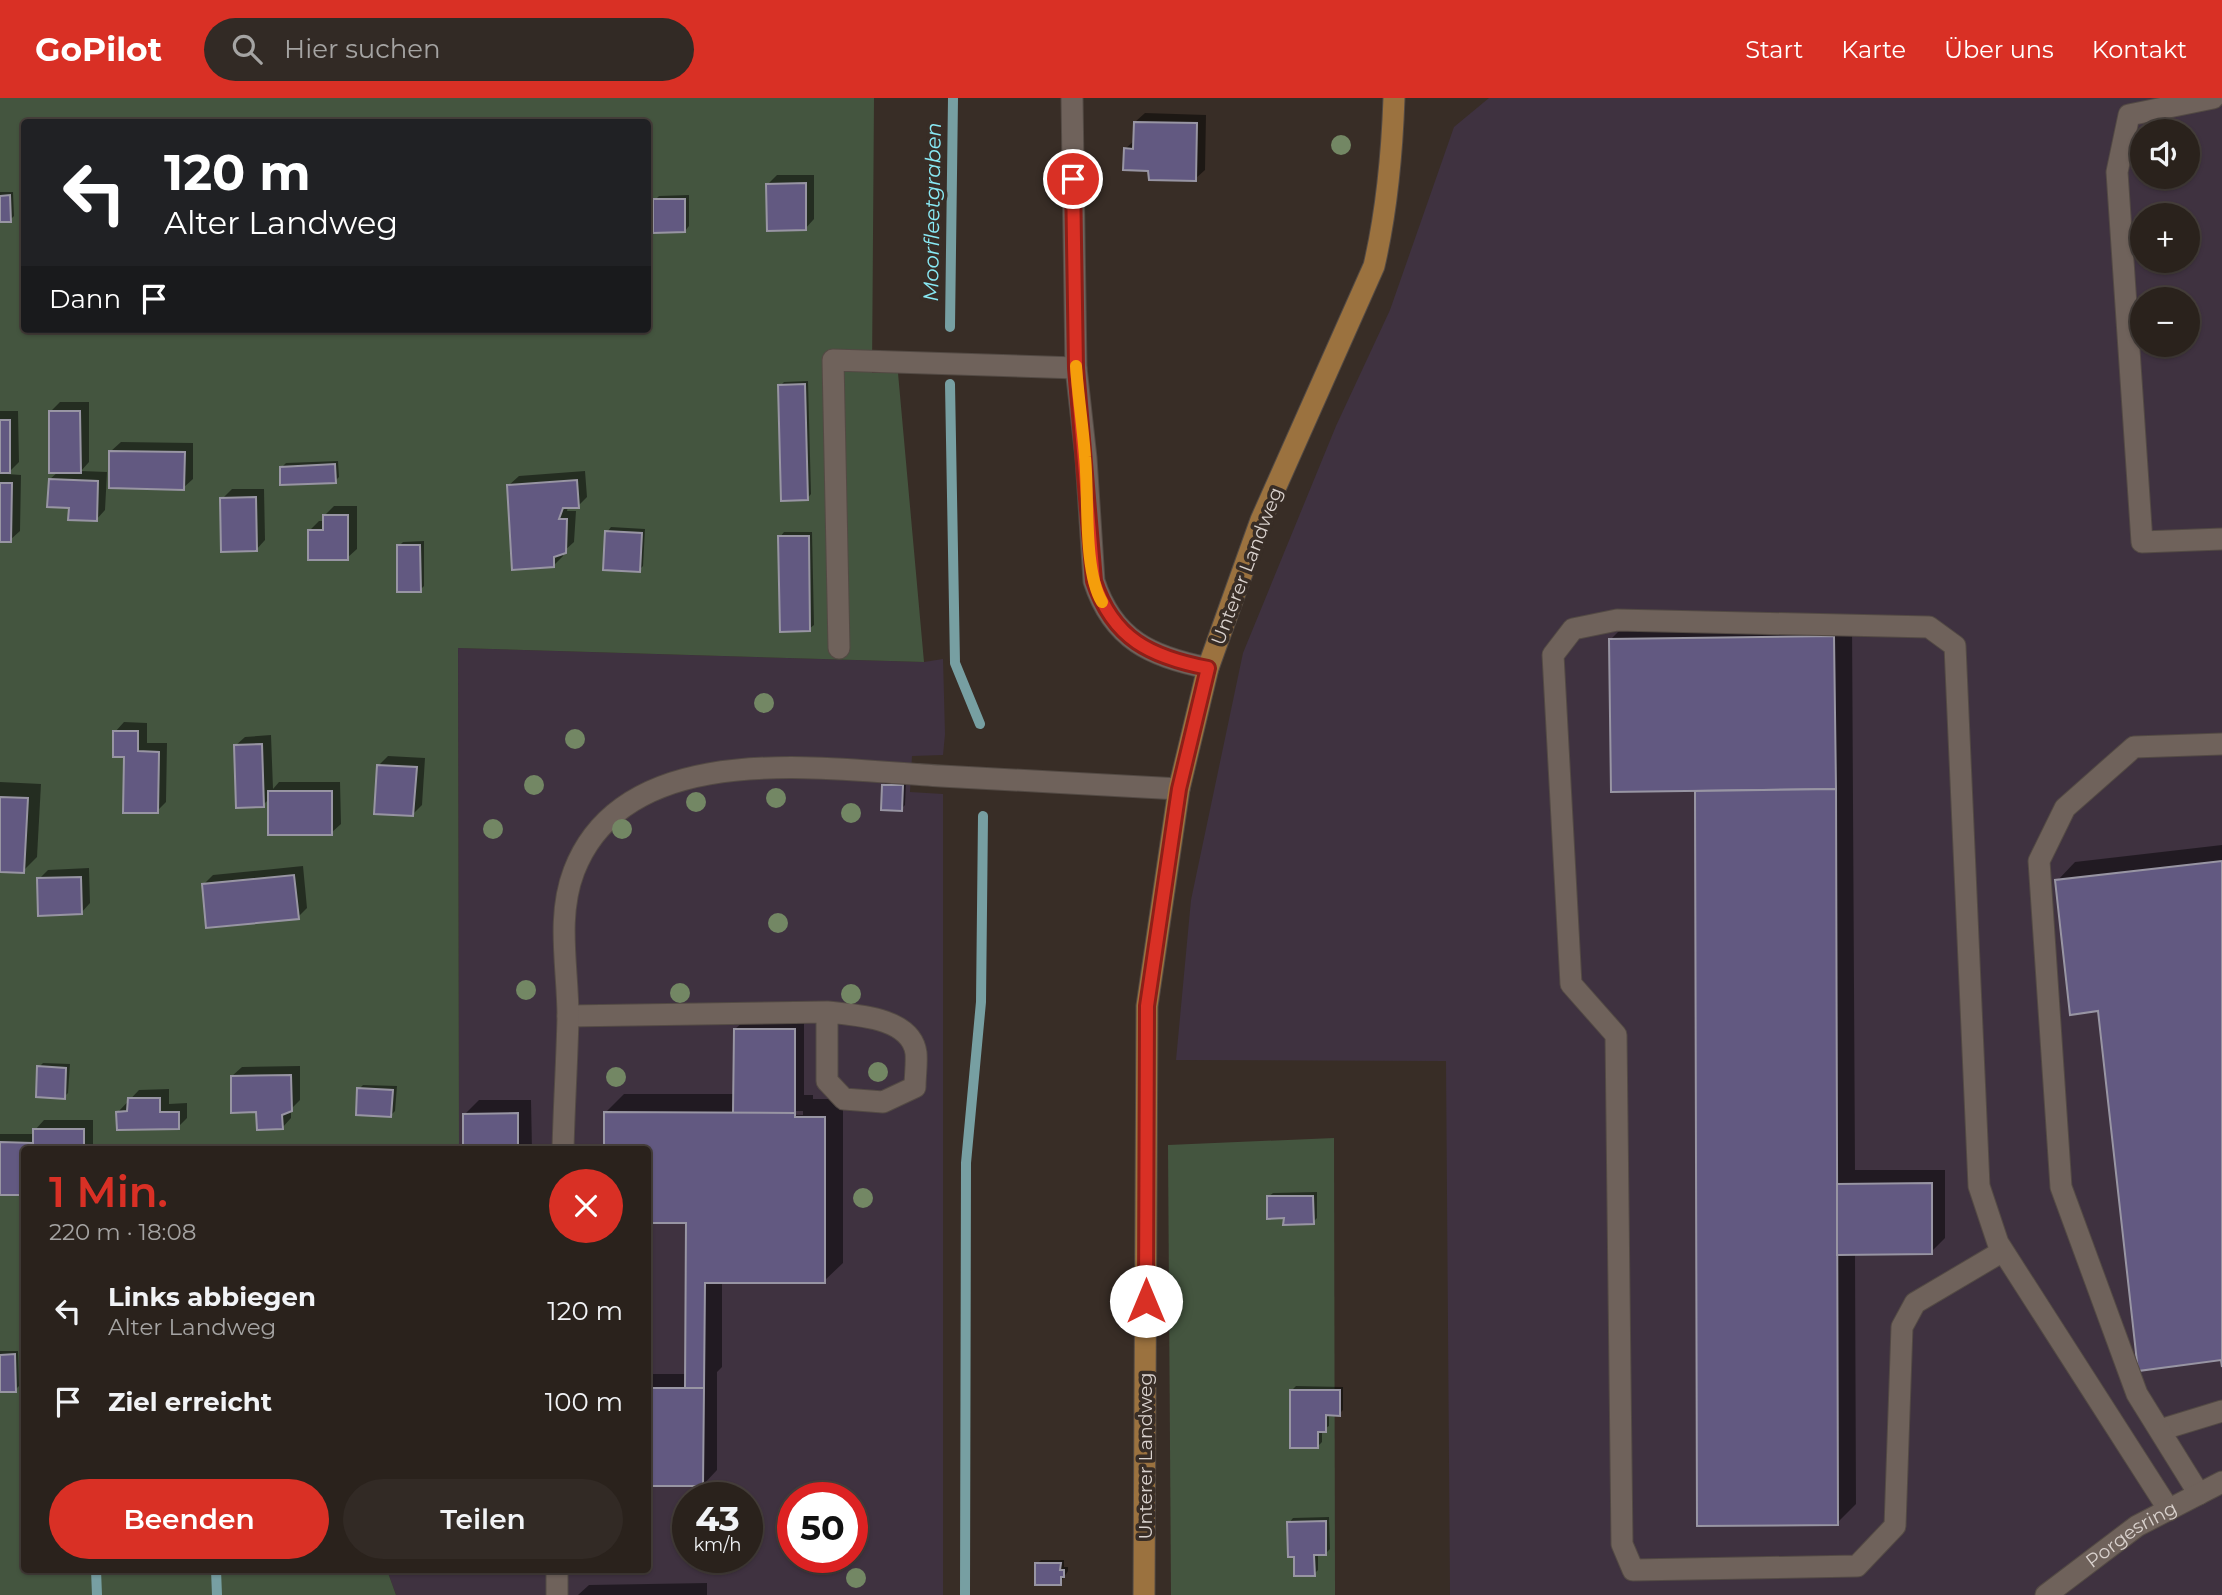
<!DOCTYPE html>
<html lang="de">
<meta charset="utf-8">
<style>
body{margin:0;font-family:Montserrat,sans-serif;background:#322a25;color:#f1f3f6;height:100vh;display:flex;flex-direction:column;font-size:26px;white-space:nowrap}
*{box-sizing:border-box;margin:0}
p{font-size:23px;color:#a5a4a3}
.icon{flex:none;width:38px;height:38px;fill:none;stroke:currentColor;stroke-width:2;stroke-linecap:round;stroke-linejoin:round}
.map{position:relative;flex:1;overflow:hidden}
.drawer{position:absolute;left:21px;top:1048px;width:630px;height:427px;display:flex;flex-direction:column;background:#2a221c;border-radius:7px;box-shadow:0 2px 5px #0004,0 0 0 2px #463f3b}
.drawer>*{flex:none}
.hud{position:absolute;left:21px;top:21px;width:630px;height:214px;border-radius:7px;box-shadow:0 2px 5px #0004,0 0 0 2px #463f3b;background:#202124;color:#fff;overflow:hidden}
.buttons{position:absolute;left:2130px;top:21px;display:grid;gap:14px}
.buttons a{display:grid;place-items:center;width:70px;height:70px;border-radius:50%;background:#2a221c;box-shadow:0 2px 5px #0004,0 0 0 2px #463f3b;font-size:35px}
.speed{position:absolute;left:672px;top:1384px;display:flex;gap:14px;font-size:35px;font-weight:700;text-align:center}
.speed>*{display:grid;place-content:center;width:91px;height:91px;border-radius:50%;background:#2a221c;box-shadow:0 2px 5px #0004,0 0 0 2px #463f3b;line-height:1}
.speed small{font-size:18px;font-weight:400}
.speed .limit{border:10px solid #d22;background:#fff;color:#111}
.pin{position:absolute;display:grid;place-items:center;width:60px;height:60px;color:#fff;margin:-30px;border:4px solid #fff;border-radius:50%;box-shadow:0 2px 7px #0007}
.me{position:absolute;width:77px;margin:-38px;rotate:0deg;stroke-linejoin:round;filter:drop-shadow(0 0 5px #0008)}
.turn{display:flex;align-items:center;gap:24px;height:147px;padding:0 28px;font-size:32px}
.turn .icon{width:91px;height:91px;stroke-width:2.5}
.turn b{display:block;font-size:49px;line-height:60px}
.then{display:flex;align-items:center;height:66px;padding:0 28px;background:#0003;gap:14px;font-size:26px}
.round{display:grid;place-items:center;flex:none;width:74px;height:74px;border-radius:37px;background:#322a25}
.summary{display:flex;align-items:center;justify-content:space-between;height:119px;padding:0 28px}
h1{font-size:42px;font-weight:600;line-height:52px;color:#d93025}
.primary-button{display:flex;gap:14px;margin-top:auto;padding:14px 28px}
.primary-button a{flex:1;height:80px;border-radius:42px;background:#d93025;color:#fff;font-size:28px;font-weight:600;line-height:80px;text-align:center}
.primary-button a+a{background:#322a25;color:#f1f3f6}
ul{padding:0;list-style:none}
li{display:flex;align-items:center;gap:21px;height:91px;padding:0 28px}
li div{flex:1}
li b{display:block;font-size:26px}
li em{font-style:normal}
header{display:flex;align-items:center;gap:42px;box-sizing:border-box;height:98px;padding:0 35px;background:#d93025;color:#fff}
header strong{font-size:33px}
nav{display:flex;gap:38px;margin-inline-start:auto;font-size:24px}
.search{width:490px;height:63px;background:#322a25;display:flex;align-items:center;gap:18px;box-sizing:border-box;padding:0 24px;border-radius:38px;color:#a5a4a3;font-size:26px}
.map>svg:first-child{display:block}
</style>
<header>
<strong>GoPilot</strong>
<div class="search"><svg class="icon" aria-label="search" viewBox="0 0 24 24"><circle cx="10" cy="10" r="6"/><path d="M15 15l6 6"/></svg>Hier suchen</div>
<nav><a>Start</a><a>Karte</a><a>Über uns</a><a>Kontakt</a></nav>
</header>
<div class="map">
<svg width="2222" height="1497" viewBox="0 0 2222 1497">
<rect width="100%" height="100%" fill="#382d26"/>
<!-- industrial -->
<g fill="#3f3240" fill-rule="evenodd">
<path d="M1489,0H2222V1497H1450L1446,963L1176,962L1191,802L1243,555L1336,328L1390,212L1454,29ZM2142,33H2188V79H2142ZM2142,117H2188V163H2142ZM2142,201H2188V247H2142Z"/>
<path d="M458,550L924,564L943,561L945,636L943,657L912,658L910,694L943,696V1497H396L387,1472H648V1052H459ZM688,1400H747V1460H688ZM793,1400H852V1460H793Z"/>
</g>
<!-- green -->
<g fill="#44553f" fill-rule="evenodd">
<path d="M0,0H874L872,275H898L924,564L458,550L459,1052H24V1472H387L396,1497H0ZM24,24H648V231H24Z"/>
<path d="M1334,1040L1335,1497H1171L1168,1047Z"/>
</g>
<!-- shadow -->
<g fill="#0007" fill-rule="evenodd">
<path d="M1145,15L1206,17L1205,72L1195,81L1150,71L1125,51L1135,42V24Z"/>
<path d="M777,77H814V121L805,131L768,86Z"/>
<path d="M0,94H13L14,118L10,122H0Z"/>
<path d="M689,97V128L685,133L655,102L659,98Z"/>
<path d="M808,283L811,396L807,401L780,288L784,284Z"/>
<path d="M60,304H89V364L81,373L107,374L105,412L96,422L71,408L50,381L58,374L51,313Z"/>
<path d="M0,313H18L19,364L7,376L21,377L20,433L10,442H0Z"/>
<path d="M121,344L193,345V381L183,390L111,353Z"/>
<path d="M338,363L339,379L335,383L282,369L286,365Z"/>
<path d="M585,373L587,399L578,408H568L567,413H576L574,444L563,454V458L553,468L509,387L519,378Z"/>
<path d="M232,391H264L265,442L256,452L222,401Z"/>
<path d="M334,408H357V451L347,460L310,432L319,423H324V418Z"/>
<path d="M611,429L645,431L643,468L639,472L607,434Z"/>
<path d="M784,434H812L814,527L809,531L780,439Z"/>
<path d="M424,443V488L420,492L399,448L403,444Z"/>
<path d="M1852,520L1855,1072H1945V1140L1931,1154L1855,1155L1856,1406L1837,1425L1699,1426L1697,691L1611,541L1629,523Z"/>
<path d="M124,624L147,625V645H167L166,704L157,713L115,634Z"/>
<path d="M271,637L273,691L279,684H340L341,726L331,735L269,701L263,707L235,648L245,639Z"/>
<path d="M388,658L425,660L422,707L412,717L379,667Z"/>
<path d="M888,683L906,684L905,707L901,711L883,687Z"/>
<path d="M0,684L41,686L37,759L23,773L0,772Z"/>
<path d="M2222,747V1260L2057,783L2075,764Z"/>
<path d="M303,768L307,810L298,819L203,787L213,777Z"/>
<path d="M89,770L90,805L81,815L39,781L48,772Z"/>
<path d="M745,922H804V997H813V1001H843V1165L824,1183H722V1269L717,1274V1372L703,1387L648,1386V1276H687L688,1124L648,1123V1052L605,1015L624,996H735V931ZM763,1013H803V1017L763,1016Z"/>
<path d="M43,965L70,966L68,995L64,999L39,969Z"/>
<path d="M300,968V1002L291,1011V1020L282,1030L232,978L242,969Z"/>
<path d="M363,987L397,988L395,1013L391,1017L359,991Z"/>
<path d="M169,991V1006L187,1005V1020L178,1029L118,1014L139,992Z"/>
<path d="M479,1002H531L532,1052H465V1016Z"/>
<path d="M44,1022H93V1051L24,1052V1095H0V1036H35V1032Z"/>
<path d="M302,1047V1052H260L262,1049Z"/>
<path d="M1317,1094V1120L1313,1124L1285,1118L1268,1099L1273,1095Z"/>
<path d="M0,1253H18L19,1288L15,1292H0Z"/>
<path d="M1296,1288L1343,1289V1312L1339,1316H1329V1328L1322,1332V1344L1317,1349L1292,1292Z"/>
<path d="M1329,1419L1330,1451L1326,1455H1318V1472L1314,1476L1296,1457L1289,1425L1293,1420Z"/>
<path d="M1041,1462H1064V1469H1068V1473L1060,1485L1037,1466Z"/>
<path d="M707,1485V1497H578L589,1487Z"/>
</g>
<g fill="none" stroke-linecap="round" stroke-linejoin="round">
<!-- stream -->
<g stroke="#779fa2" stroke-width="10">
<path d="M950,229L953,0"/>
<path d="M950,286L955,565L980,626"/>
<path d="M96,1472L97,1497"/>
<path d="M216,1472L217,1497"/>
<path d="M965,1497L966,1065L981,904L983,718"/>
</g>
</g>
<!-- building -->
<g fill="#625981" stroke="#9895a3" stroke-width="2">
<path d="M1134,24L1197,25L1196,83L1149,82L1148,73L1123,72L1124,50L1133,51Z"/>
<path d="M806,85V132L767,133L766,86Z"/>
<path d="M10,97L11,124H0V98Z"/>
<path d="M653,101H685V134L653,135Z"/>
<path d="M805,286L808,402L781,403L778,287Z"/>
<path d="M49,313H80L81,375H49Z"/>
<rect x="0" y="322" width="10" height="53"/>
<path d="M109,353L185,354L184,392L109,390Z"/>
<path d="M335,366L336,385L280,387V369Z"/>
<path d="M49,381L98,383L97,423L68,422L69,410L47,409Z"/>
<path d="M577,382L579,410H563L559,421H567L566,455L554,459V469L512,472L507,387Z"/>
<path d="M0,385H12L11,444H0Z"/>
<path d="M256,399L257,453L221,454L220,400Z"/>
<path d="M323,417H348V462H308V432H323Z"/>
<path d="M605,433L642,435L640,474L603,472Z"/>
<path d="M778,438H809L810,533L780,534Z"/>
<path d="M397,447H420L421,494H397Z"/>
<path d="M1834,538L1836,691L1611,694L1609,541Z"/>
<path d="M113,633H138V653L159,654L158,715H123L124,659H113Z"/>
<path d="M262,646L264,709L236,710L234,647Z"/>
<path d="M377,667L417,669L413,718L374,716Z"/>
<path d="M882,687H903L902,713L881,712Z"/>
<path d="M1836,691L1838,1427L1697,1428L1695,693Z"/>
<rect x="268" y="693" width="64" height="44"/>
<path d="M0,699L28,700L24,775L0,774Z"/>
<path d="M2222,763V1269L2221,1262L2138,1273L2098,913L2070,917L2055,782Z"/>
<path d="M294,777L299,821L206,830L202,786Z"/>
<path d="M81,779L82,816L38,818L37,780Z"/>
<path d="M734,931H795V1015H733Z"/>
<path d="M37,968L66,970L65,1001L36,999Z"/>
<path d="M291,977L292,1013L282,1017L283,1031L257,1032L256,1014L231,1015V978Z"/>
<path d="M357,990L393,992L391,1019L356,1017Z"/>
<path d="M128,1000H160V1014H179V1031L117,1032L116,1014L127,1013Z"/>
<path d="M604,1014L795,1015V1019H825V1185H705L704,1290H685L686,1125H648V1052H604Z"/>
<path d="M518,1015V1052H463V1016Z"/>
<path d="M33,1031H84V1052H24V1097H0V1044L33,1045Z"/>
<path d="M1932,1085V1156L1837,1157V1086Z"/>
<path d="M1267,1098H1313L1314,1126L1283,1127L1284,1120L1267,1121Z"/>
<path d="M15,1256L16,1294H0V1257Z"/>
<path d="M648,1290H704L703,1388H648Z"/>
<path d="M1290,1292H1340V1318L1326,1317V1334H1318V1350H1290Z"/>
<path d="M1326,1423V1457H1314L1315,1478H1294V1459H1288L1287,1424Z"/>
<path d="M1035,1465H1061L1060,1472H1064V1479H1061V1487H1035Z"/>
</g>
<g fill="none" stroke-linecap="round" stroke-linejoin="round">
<!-- minor casing -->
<g stroke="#534a44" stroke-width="23">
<g id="minor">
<path d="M1072,0L1076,270L1086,360L1094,483C1113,542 1152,559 1208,570"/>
<path d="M2213,0L2129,17L2117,74L2142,444L2222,441"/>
<path d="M839,550L833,262L1076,270"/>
<path d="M568,918L827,914V983L844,1001L883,1004L915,989C915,978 917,966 916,955C911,919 855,917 827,914"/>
<path d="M563,1052C564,1008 567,964 568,919C568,870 556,820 574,773C626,637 828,672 941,678C1020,682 1100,687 1179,691"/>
<path d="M2003,1153L1915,1205L1902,1229L1895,1428L1857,1468L1633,1472L1622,1446L1616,937L1571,886L1553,557L1573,531L1617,522L1929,529L1955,548L1979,1088L1998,1145L2169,1412"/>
<path d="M2160,1332L2222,1313"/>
<path d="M2199,1396L2137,1296L2061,1089L2039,763L2065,710L2134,649L2222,646"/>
<path d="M557,1472V1497"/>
<path id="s1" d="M2046,1497L2137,1428L2222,1384"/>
</g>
</g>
<!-- major casing -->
<g stroke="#534a44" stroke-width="23">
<path id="major" d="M1144,1497L1147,908L1179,691L1208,570L1261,422L1374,168C1387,112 1392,57 1394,0"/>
</g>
<!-- minor -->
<use href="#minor" stroke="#6f625b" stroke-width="21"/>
<!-- major -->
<use href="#major" stroke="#9b723f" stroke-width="21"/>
</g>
<!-- trees -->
<g fill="#738764">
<circle cx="1341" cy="47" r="10"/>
<circle cx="764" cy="605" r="10"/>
<circle cx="575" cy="641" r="10"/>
<circle cx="534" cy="687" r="10"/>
<circle cx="776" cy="700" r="10"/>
<circle cx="696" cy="704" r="10"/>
<circle cx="851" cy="715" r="10"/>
<circle cx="493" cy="731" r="10"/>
<circle cx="622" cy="731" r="10"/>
<circle cx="778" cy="825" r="10"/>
<circle cx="526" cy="892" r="10"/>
<circle cx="680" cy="895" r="10"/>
<circle cx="851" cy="896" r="10"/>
<circle cx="878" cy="974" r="10"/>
<circle cx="616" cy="979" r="10"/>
<circle cx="863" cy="1100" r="10"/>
<circle cx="856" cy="1480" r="10"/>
</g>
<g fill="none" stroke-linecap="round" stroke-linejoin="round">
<!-- route casing -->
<g stroke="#8d1f18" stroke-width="18">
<path id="route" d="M1073,81L1076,270L1094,483C1113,541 1151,559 1208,570L1179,691L1147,908L1146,1203"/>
</g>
<!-- route -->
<use href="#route" stroke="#d93025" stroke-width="12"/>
<!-- slow -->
<path stroke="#f59e0b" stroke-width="12" d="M1076,268C1078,298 1083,329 1085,359C1089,398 1083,472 1102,504"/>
</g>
<g text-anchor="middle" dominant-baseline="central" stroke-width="7" stroke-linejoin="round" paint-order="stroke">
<!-- street labels -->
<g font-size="19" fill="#d9d1cd" stroke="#382d26">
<text transform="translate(1247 468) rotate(-69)">Unterer Landweg</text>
<text transform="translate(1145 1358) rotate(-90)">Unterer Landweg</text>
<text stroke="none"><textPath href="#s1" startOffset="105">Porgesring</textPath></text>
</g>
<!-- water labels -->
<g font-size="21" font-style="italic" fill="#89eaf5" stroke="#382d26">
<text transform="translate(932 114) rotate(-89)">Moorfleetgraben</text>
</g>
</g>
</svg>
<div class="buttons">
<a><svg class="icon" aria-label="sound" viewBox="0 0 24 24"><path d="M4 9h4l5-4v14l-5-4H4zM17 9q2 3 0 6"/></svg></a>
<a>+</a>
<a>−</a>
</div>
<div class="speed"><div>43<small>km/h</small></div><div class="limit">50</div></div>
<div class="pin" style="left:1073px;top:81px;background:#d93025"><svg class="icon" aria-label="arrive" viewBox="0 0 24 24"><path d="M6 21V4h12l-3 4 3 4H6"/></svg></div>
<svg class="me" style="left:1146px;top:1203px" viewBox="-20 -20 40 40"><circle r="19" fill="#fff"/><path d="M0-13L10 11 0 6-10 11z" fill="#d93025"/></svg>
<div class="hud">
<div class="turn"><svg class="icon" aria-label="left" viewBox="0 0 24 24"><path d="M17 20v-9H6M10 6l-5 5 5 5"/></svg><div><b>120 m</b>Alter Landweg</div></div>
<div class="then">Dann<svg class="icon" aria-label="arrive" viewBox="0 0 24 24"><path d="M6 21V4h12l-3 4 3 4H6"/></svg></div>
</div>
<section class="drawer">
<div class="summary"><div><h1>1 Min.</h1><p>220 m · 18:08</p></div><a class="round" style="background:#d93025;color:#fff"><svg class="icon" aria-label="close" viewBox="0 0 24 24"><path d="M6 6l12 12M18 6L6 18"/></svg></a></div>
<ul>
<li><svg class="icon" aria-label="left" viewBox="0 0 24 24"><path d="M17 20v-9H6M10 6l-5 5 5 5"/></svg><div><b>Links abbiegen</b><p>Alter Landweg</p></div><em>120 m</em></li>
<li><svg class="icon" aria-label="arrive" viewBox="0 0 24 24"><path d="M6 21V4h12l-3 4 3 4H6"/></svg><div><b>Ziel erreicht</b></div><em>100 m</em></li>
</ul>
<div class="primary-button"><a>Beenden</a><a>Teilen</a></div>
</section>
</div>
